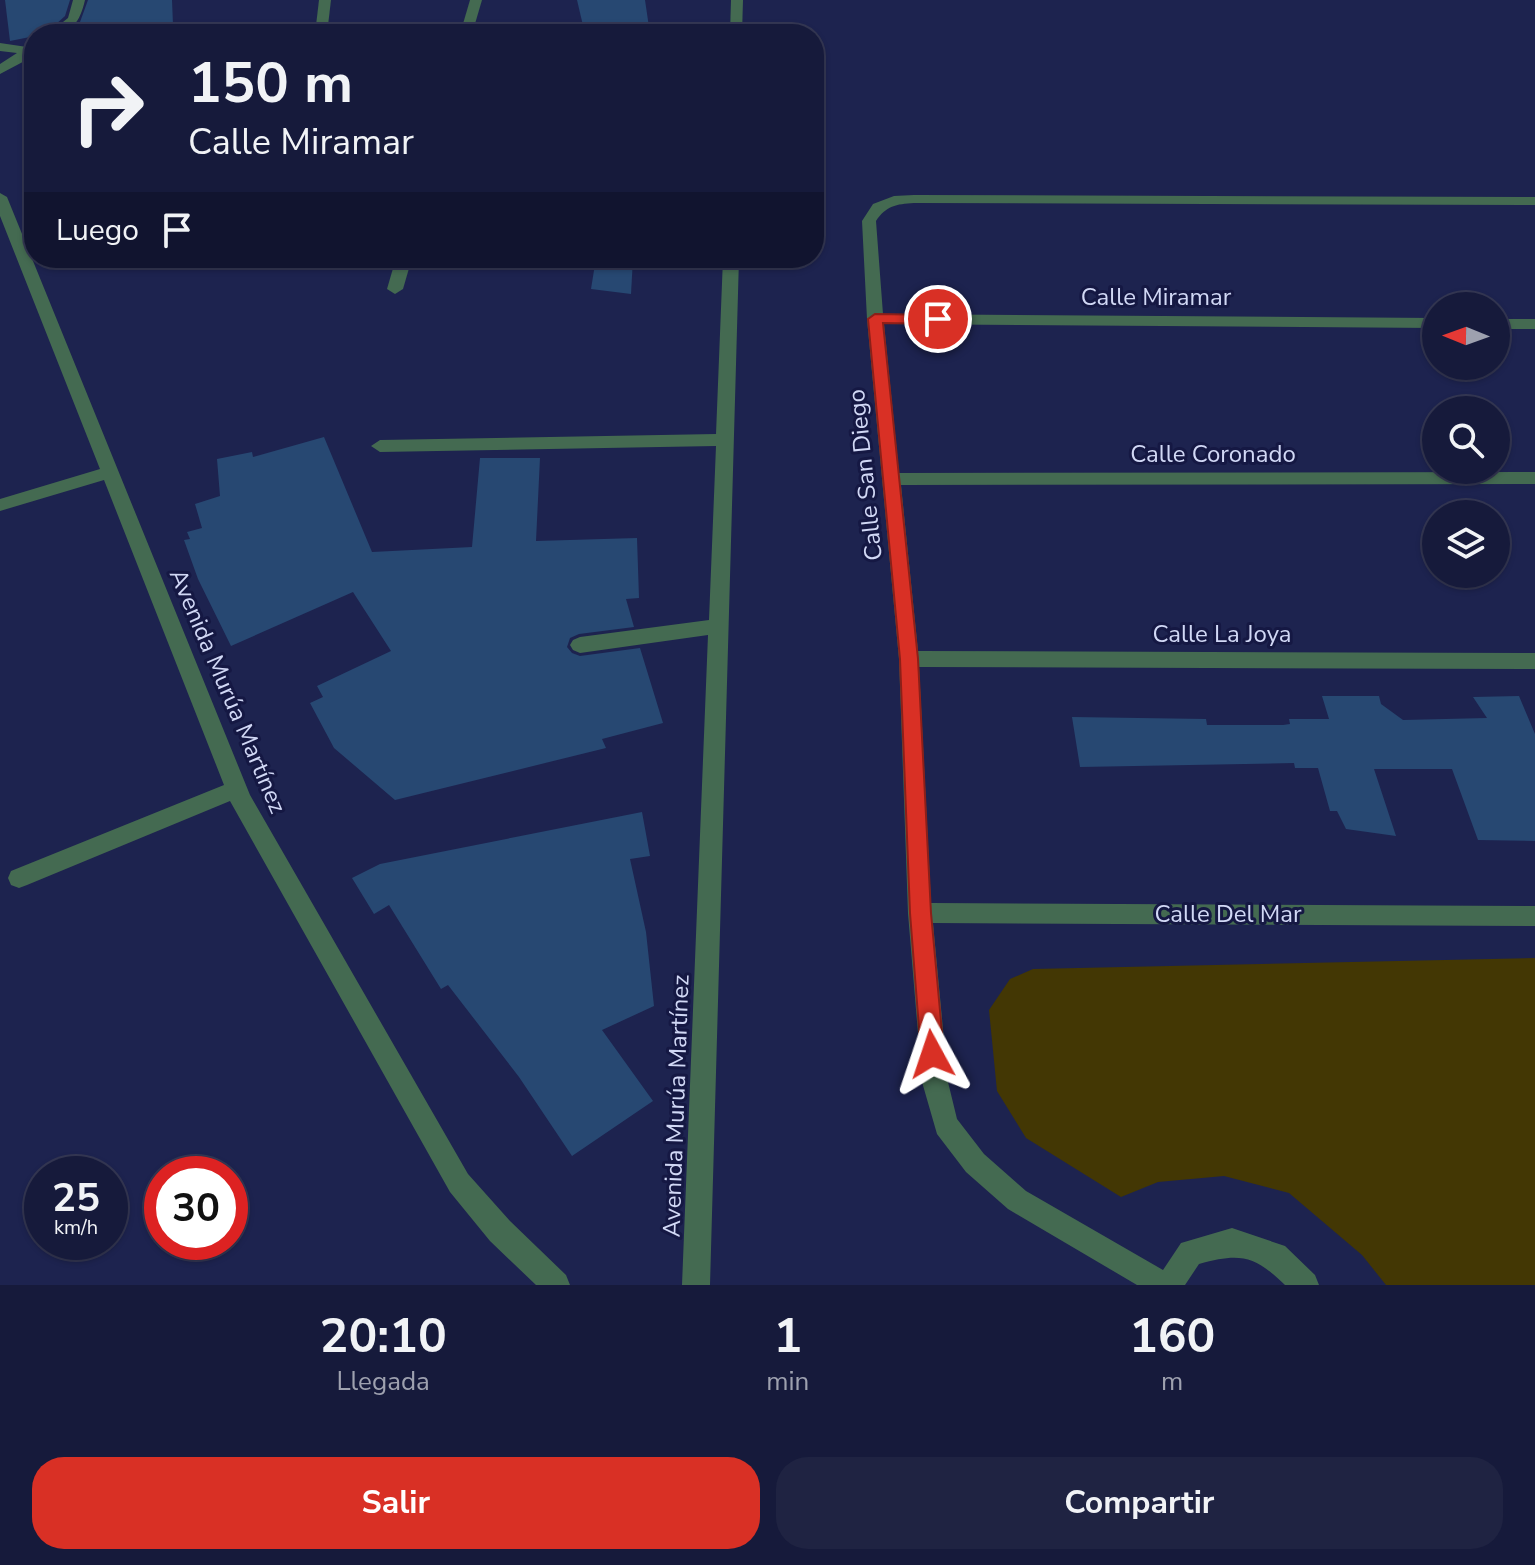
<!DOCTYPE html>
<html lang="es">
<meta charset="utf-8">
<style>
body{margin:0;font-family:"Nunito Sans",sans-serif;background:#1f2342;color:#f1f3f6;height:100vh;display:flex;flex-direction:column;font-size:30px;white-space:nowrap}
*{box-sizing:border-box;margin:0}
p{font-size:26px;color:#9ea1af}
.icon{flex:none;width:44px;height:44px;fill:none;stroke:currentColor;stroke-width:2;stroke-linecap:round;stroke-linejoin:round}
.map{position:relative;height:1285px;overflow:hidden}
.side{display:flex;flex-direction:column;background:#161a3b;flex:1}
.side>*{flex:none}
.hud{position:absolute;left:24px;top:24px;width:800px;height:244px;border-radius:32px;box-shadow:0 2px 6px #0004,0 0 0 2px #353855;background:#161a3b;color:#f1f3f6;overflow:hidden}
.needle{width:52px;rotate:271deg}
.controls{position:absolute;left:1422px;top:292px;display:grid;gap:16px}
.controls a{display:grid;place-items:center;width:88px;height:88px;border-radius:50%;background:#161a3b;box-shadow:0 2px 6px #0004,0 0 0 2px #353855;font-size:40px}
.speed{position:absolute;left:24px;top:1156px;display:flex;gap:16px;font-size:40px;font-weight:700;text-align:center}
.speed>*{display:grid;place-content:center;width:104px;height:104px;border-radius:50%;background:#161a3b;box-shadow:0 2px 6px #0004,0 0 0 2px #353855;line-height:1}
.speed small{font-size:20px;font-weight:400}
.speed .limit{border:12px solid #d22;background:#fff;color:#111}
.pin{position:absolute;display:grid;place-items:center;width:68px;height:68px;color:#fff;margin:-34px;border:4px solid #fff;border-radius:50%;box-shadow:0 2px 8px #0007}
.me{position:absolute;width:88px;margin:-44px;rotate:355deg;stroke-linejoin:round;filter:drop-shadow(0 0 6px #0008)}
.turn{display:flex;align-items:center;gap:28px;height:168px;padding:0 32px;font-size:36px}
.turn .icon{width:104px;height:104px;stroke-width:2.5}
.turn b{display:block;font-size:56px;line-height:68px}
.then{display:flex;align-items:center;height:76px;padding:0 32px;background:#0003;gap:16px;font-size:30px}
.eta{display:flex;justify-content:space-evenly;align-items:center;height:136px;text-align:center}
.eta b{font-size:48px;font-weight:700;line-height:56px}
.primary-button{display:flex;gap:16px;margin-top:auto;padding:16px 32px}
.primary-button a{flex:1;height:92px;border-radius:32px;background:#d93025;color:#fff;font-size:32px;font-weight:700;line-height:92px;text-align:center}
.primary-button a+a{background:#1f2342;color:#f1f3f6}
.map>svg:first-child{display:block}
</style>
<div class="map">
<svg width="1535" height="1285" viewBox="0 0 1535 1285">
<rect width="100%" height="100%" fill="#1d234f"/>
<!-- green -->
<path fill="#433704" d="M1535,958V1285H1386L1362,1255L1289,1193L1224,1176L1158,1182L1121,1197L1026,1138L997,1091L989,1010L1010,979L1033,969Z"/>
<!-- building -->
<g fill="#274872">
<path d="M5,0H70L65,16L45,34L10,41Z"/>
<path d="M88,0H172L173,25L66,34L80,22Z"/>
<path d="M577,0H645L650,34H585Z"/>
<path d="M596,258H633L631,294L591,289Z"/>
<path d="M324,437L372,552L472,547L480,458H540L536,541L637,538L639,598L626,599L634,627L579,634L570,638L567,647L572,653L580,656L640,648L663,723L602,739L606,748L395,800L334,748L310,703L323,697L317,686L391,651L353,592L231,646L198,579L184,540L190,539L187,532L202,528L195,504L220,496L217,459L252,452L253,457Z"/>
<path d="M1322,696H1379L1381,704L1403,720L1487,718L1473,697L1519,696L1535,734V841L1478,840L1452,769H1374L1396,836L1346,829L1337,811H1330L1318,768H1295L1294,763L1080,767L1072,717L1206,719L1207,725H1283L1290,724L1289,719H1329Z"/>
<path d="M642,812L650,856L630,859L646,932L654,1006L602,1030L653,1101L572,1156L519,1077L448,985L441,989L389,905L374,914L352,878L380,864Z"/>
</g>
<g fill="none" stroke-linecap="round" stroke-linejoin="round">
<!-- minor -->
<g fill="#446a51" fill-rule="evenodd">
<path d="M73,0H85C80,22 72,34 48,34L68,18Z"/>
<path d="M319,0H331L327,34H315Z"/>
<path d="M470,0H482L472,34H460Z"/>
<path d="M731,0H743L742,34H730Z"/>
<path d="M0,43L27,47L34,44V56L0,74V64L17,53L0,51Z"/>
<path d="M0,193L7,197L250,795L468,1174L510,1221L566,1275L570,1285H536L490,1241L450,1192L230,801L27,885L19,888L11,885L8,878L11,871L224,785L104,480L0,511V499L100,469L0,216Z"/>
<path d="M914,195L1535,197V205L914,203C896,204 886,206 876,221L883,314L1436,318V328L884,324L899,473L1535,472V484L901,485L918,651L1535,653V669L919,667L931,903L1535,906V926L933,923L948,1082L957,1119L984,1154L1026,1191L1163,1270L1181,1243L1232,1228L1285,1246L1315,1275L1319,1285H1285C1254,1255 1240,1253 1199,1264L1185,1285H1137L1008,1209L966,1172L937,1134L922,1082L908,913L899,659L867,319L862,221L873,204L894,196Z"/>
<path d="M396,258H412L403,289L395,294L387,289Z"/>
<path d="M723,258H739L710,1285H682L708,635L580,653L573,650L570,645L573,640L580,637L709,620L716,446L380,452L371,446L380,440L716,434Z"/>
<rect x="1496" y="319" width="39" height="10"/>
</g>
</g>
<!-- route -->
<path fill="#d93025" stroke="#8d1f18" stroke-width="2" d="M875,314L938,315L945,319L938,324L883,323L918,659L931,913L944,1054L940,1062L932,1065L924,1062L921,1054L910,913L900,659L868,319Z"/>
<g text-anchor="middle" dominant-baseline="central" stroke-width="6" stroke-linejoin="round" paint-order="stroke">
<!-- street labels -->
<g font-size="24" fill="#d1d8f5" stroke="#151843">
<text x="1156" y="297">Calle Miramar</text>
<text x="1213" y="454">Calle Coronado</text>
<text transform="translate(865 475) rotate(-96)">Calle San Diego</text>
<text x="1222" y="634">Calle La Joya</text>
<text transform="translate(228 691) rotate(67)">Avenida Murúa Martínez</text>
<text x="1228" y="914">Calle Del Mar</text>
<text transform="translate(676 1106) rotate(-88)">Avenida Murúa Martínez</text>
</g>
</g>
</svg>
<div class="controls">
<a><svg class="needle" viewBox="-14 -14 28 28"><path d="M0-13l5 13h-10z" fill="#e53935"/><path d="M0 13l5-13h-10z" fill="#9ea1af"/></svg></a>
<a><svg class="icon" aria-label="search" viewBox="0 0 24 24"><circle cx="10" cy="10" r="6"/><path d="M15 15l6 6"/></svg></a>
<a><svg class="icon" aria-label="layers" viewBox="0 0 24 24"><path d="M12 4l9 5-9 5-9-5zM3 14l9 5 9-5"/></svg></a>
</div>
<div class="speed"><div>25<small>km/h</small></div><div class="limit">30</div></div>
<div class="pin" style="left:938px;top:319px;background:#d93025"><svg class="icon" aria-label="arrive" viewBox="0 0 24 24"><path d="M6 21V4h12l-3 4 3 4H6"/></svg></div>
<svg class="me" style="left:932px;top:1054px" viewBox="-20 -20 40 40"><path d="M0-17L14 15 0 8-14 15z" fill="#d93025" stroke="#fff" stroke-width="4"/></svg>
<div class="hud">
<div class="turn"><svg class="icon" aria-label="right" viewBox="0 0 24 24"><path d="M7 20v-9h11M14 6l5 5-5 5"/></svg><div><b>150 m</b>Calle Miramar</div></div>
<div class="then">Luego<svg class="icon" aria-label="arrive" viewBox="0 0 24 24"><path d="M6 21V4h12l-3 4 3 4H6"/></svg></div>
</div>
</div>
<section class="side">
<div class="eta">
<div><b>20:10</b><p>Llegada</p></div>
<div><b>1</b><p>min</p></div>
<div><b>160</b><p>m</p></div>
</div>
<div class="primary-button"><a>Salir</a><a>Compartir</a></div>
</section>
